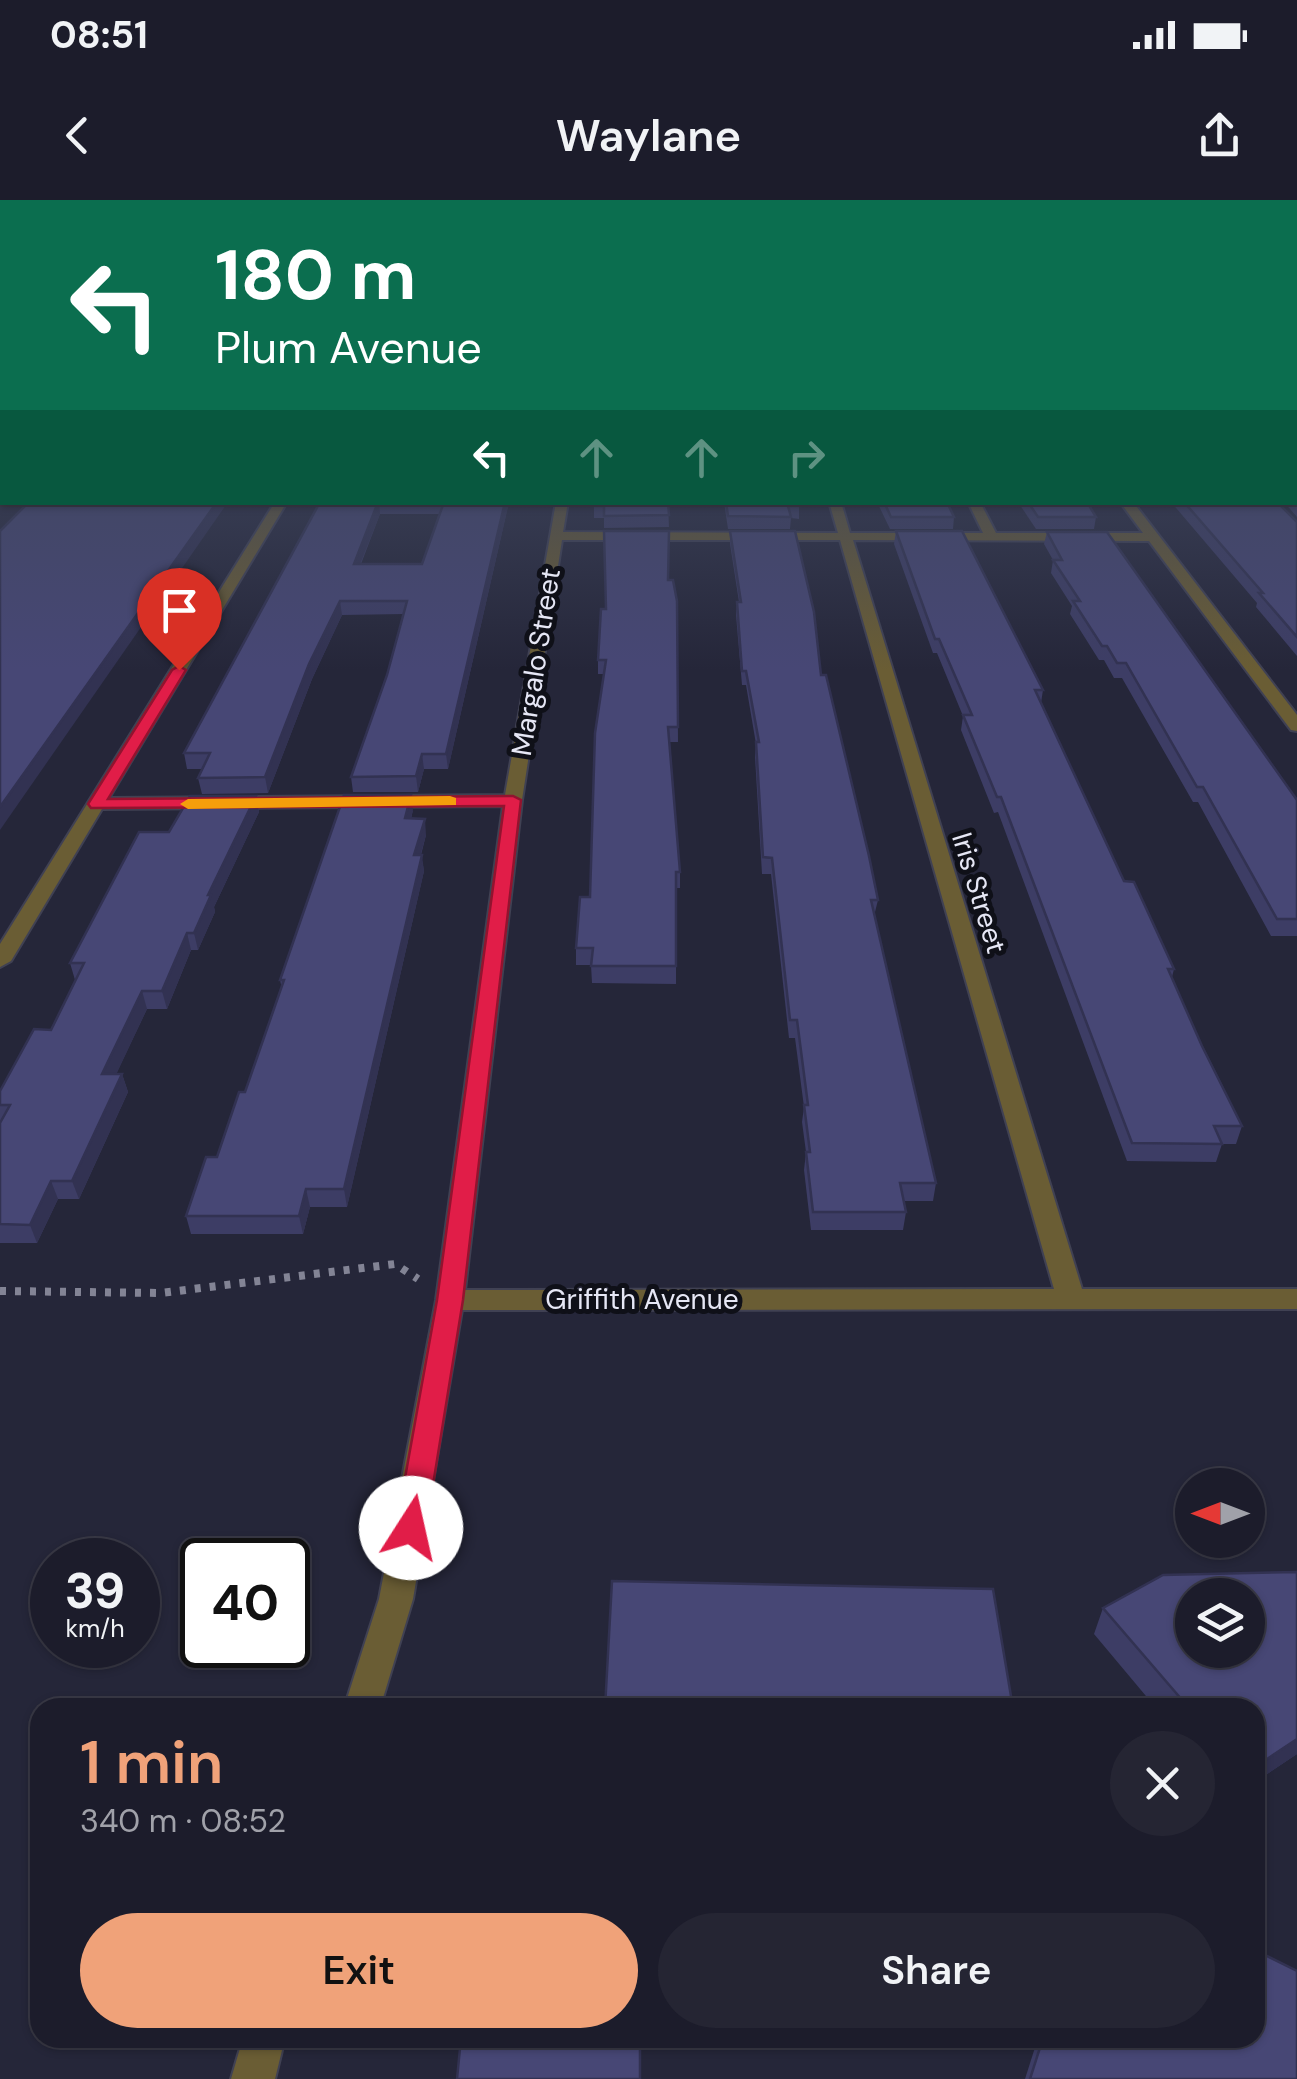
<!DOCTYPE html>
<meta charset="utf-8">
<style>
body{margin:0;font-family:"DM Sans",sans-serif;background:#252533;color:#f1f3f6;height:100vh;display:flex;flex-direction:column;font-size:38px;white-space:nowrap}
*{box-sizing:border-box;margin:0}
p{font-size:32px;color:#a0a1a9}
.icon{flex:none;width:55px;height:55px;fill:none;stroke:currentColor;stroke-width:2;stroke-linecap:round;stroke-linejoin:round}
.map{position:relative;flex:1;overflow:hidden}
.side{position:absolute;left:30px;top:1498px;width:1235px;height:350px;display:flex;flex-direction:column;background:#1c1c2b;border-radius:30px;box-shadow:0 2px 8px #0004,0 0 0 2px #3a3a47}
.side>*{flex:none}
.banner{position:absolute;left:0px;top:0px;width:1298px;height:305px;box-shadow:0 2px 8px #0004,0 0 0 2px #3a3a47;background:#0b6e4f;color:#fff;overflow:hidden}
.needle{width:65px;rotate:270deg}
.fabs{position:absolute;left:1175px;top:1268px;display:grid;gap:20px}
.fabs a{display:grid;place-items:center;width:90px;height:90px;border-radius:50%;background:#1c1c2b;box-shadow:0 2px 8px #0004,0 0 0 2px #3a3a47;font-size:50px}
.speed{position:absolute;left:30px;top:1338px;display:flex;gap:20px;font-size:50px;font-weight:700;text-align:center}
.speed>*{display:grid;place-content:center;width:130px;height:130px;border-radius:50%;background:#1c1c2b;box-shadow:0 2px 8px #0004,0 0 0 2px #3a3a47;line-height:1}
.speed small{font-size:25px;font-weight:400}
.speed .limit{border:5px solid #111;border-radius:15px;background:#fff;color:#111}
.pin{position:absolute;display:grid;place-items:center;width:85px;height:85px;color:#fff;margin:-102px -42px;border-radius:50% 50% 50% 0;rotate:-45deg;box-shadow:0 0 10px #0007}
.pin .icon{rotate:45deg}
.me{position:absolute;width:110px;margin:-55px;rotate:10deg;stroke-linejoin:round;filter:drop-shadow(0 0 8px #0008)}
.turn{display:flex;align-items:center;gap:35px;height:210px;padding:0 50px;font-size:45px}
.turn .icon{width:130px;height:130px;stroke-width:2.5}
.turn b{display:block;font-size:70px;line-height:85px}
.lanes{display:flex;align-items:center;height:95px;padding:0 50px;background:#0003;justify-content:center;gap:50px;direction:ltr}
.lanes .off{opacity:.35}
.round{display:grid;place-items:center;flex:none;width:105px;height:105px;border-radius:52px;background:#252533}
.overview{display:flex;align-items:center;justify-content:space-between;height:170px;padding:0 50px}
h1{font-size:60px;font-weight:600;line-height:75px;color:#f0a279}
.primary-button{display:flex;gap:20px;margin-top:auto;padding:20px 50px}
.primary-button a{flex:1;height:115px;border-radius:60px;background:#f0a279;color:#111;font-size:40px;font-weight:600;line-height:115px;text-align:center}
.primary-button a+a{background:#252533;color:#f1f3f6}
.status{display:flex;justify-content:space-between;align-items:center;height:70px;padding:0 50px;background:#1c1c2b;direction:ltr}
.status svg{height:28px;fill:currentColor}
header{display:flex;justify-content:space-between;align-items:center;height:130px;padding:0 50px;background:#1c1c2b;font-size:45px;font-weight:600}
.map>svg:first-child{display:block}
</style>
<div class="status"><b>08:51</b><svg viewBox="0 0 49 12"><path d="M0 12V9h3v3zM5 12V6h3v6zM10 12V3h3v9zM15 12V0h3v12zM26 1h20v11H26zM47 4h2v5h-2z"/></svg></div>
<header><svg class="icon" aria-label="back" viewBox="0 0 24 24"><path d="M15 5l-7 7 7 7"/></svg>Waylane<svg class="icon" aria-label="share" viewBox="0 0 24 24"><path d="M12 15V3M7 8l5-5 5 5M5 13v7h14v-7"/></svg></header>
<div class="map">
<svg width="1297" height="1879" viewBox="0 0 1297 1879">
<rect width="100%" height="100%" fill="#252639"/>
<g fill="none" stroke-linecap="round" stroke-linejoin="round">
<!-- minor casing -->
<g stroke="#404153" stroke-width="4">
<g id="minor">
<rect x="0" y="245" width="2" height="6"/>
<rect x="1295" y="248" width="2" height="6"/>
<path d="M2,292V301L0,302V293Z"/>
<path d="M275,302H287L109,598L505,595L556,302H568L563,332L838,333L829,302H841L850,333H983L968,302H980L996,333H1143L1120,302H1133L1297,515V531L1291,530L1149,341L853,340L1082,1089H1297V1109L462,1110L413,1399L380,1508H344L379,1399L436,1100L503,606L102,609L11,761L0,767V744ZM562,340H840L1054,1089L465,1090L522,600Z"/>
<path d="M243,1838H285L275,1879H231Z"/>
</g>
</g>
<!-- path -->
<path stroke="#838495" stroke-width="8" stroke-dasharray="6 9" stroke-linecap="butt" d="M0,1091L161,1093L395,1064L418,1079"/>
<!-- minor -->
<use href="#minor" fill="#6a5d34" fill-rule="evenodd"/>
</g>
<!-- wall -->
<g fill="#3d3d65" fill-rule="evenodd">
<path d="M1295,252H1297V317L1284,302H1295Z"/>
<path d="M320,302H509L448,569H424L418,592H353L351,577L387,475L404,414L342,415L312,479L268,593L202,594L198,578L203,569H187L184,553ZM380,314H440L422,364H361Z"/>
<path d="M594,302H668L669,327L604,328V318H594Z"/>
<path d="M724,302H799V319L791,318L790,329H728Z"/>
<path d="M877,302H947L954,317L953,329H890Z"/>
<path d="M1018,302H1087L1096,317L1094,329H1036Z"/>
<path d="M1171,302H1277L1297,322V456L1256,407L1257,403Z"/>
<path d="M730,331L821,475L878,700L874,716L936,983L933,1001H904L906,1012L903,1030H811L804,970L806,952L802,922L804,907L795,838H789L771,674H762L755,557L756,544L746,485H742L736,415L737,402H739L730,344Z"/>
<path d="M896,331L1043,490L1041,503L1124,681L1174,769L1172,777L1202,846L1242,926L1236,944H1222L1216,962L1127,961L998,612L994,613L961,530L963,516L937,453H933L894,344Z"/>
<path d="M1047,332L1297,600V736H1271L1198,602H1193L1122,478H1114L1104,460H1099L1070,414L1072,406L1051,373L1053,360L1044,344Z"/>
<path d="M668,380L677,401L678,542H670L680,672V688H676V784L592,783L591,765H576V748L590,697L604,474H598V460L606,409Z"/>
<path d="M256,596L259,612L214,707L215,712L198,750H191L167,809H147L116,874H122L128,892L79,999H58L37,1043H0V891L51,830L75,780L70,763L169,632Z"/>
<path d="M413,610L411,619L426,635L421,655L424,671L347,1007H310L303,1034H191L186,1016L217,957L245,892L282,789L280,780Z"/>
<path d="M1297,1372V1554L1255,1582V1508H1156L1094,1434L1103,1408L1163,1375ZM1192,1395H1248V1450H1192Z"/>
<path d="M1038,1838H1255L1297,1879H1025Z"/>
</g>
<!-- shaded-wall -->
<g fill="#323252">
<path d="M217,302H228L0,630V607Z"/>
<path d="M379,302L380,314L355,377L354,364Z"/>
<path d="M505,302H509L448,569L446,554Z"/>
<path d="M340,401L342,415L312,479L268,593L265,577L309,464Z"/>
<path d="M422,554L424,569L418,592L416,576Z"/>
<path d="M411,595L413,610L407,634L405,618Z"/>
<path d="M256,596L259,612L214,707L215,712L198,750L194,733L208,695Z"/>
<path d="M425,619L426,635L416,671L414,655Z"/>
<path d="M422,655L424,671L347,1007L344,989Z"/>
<path d="M187,733L191,750L167,809L162,791Z"/>
<path d="M142,791L147,809L108,892L102,874Z"/>
<path d="M122,874L128,892L79,999L72,981Z"/>
<path d="M51,981L58,999L37,1043L30,1025Z"/>
<path d="M306,989L310,1007L303,1034L299,1016Z"/>
<path d="M1297,1539V1554L1255,1582V1567Z"/>
</g>
<!-- building -->
<g fill="#474775" stroke="#323252" stroke-width="2.5" fill-rule="evenodd">
<path d="M1295,252H1297V301L1295,299Z"/>
<path d="M29,302H217L0,607V331Z"/>
<path d="M320,302H378L354,364H422L444,302H505L446,554H422L416,576L351,577L387,475L407,401H340L309,464L265,577L198,578L210,553H184Z"/>
<path d="M594,302H668L669,315L604,316V306H593Z"/>
<path d="M726,302H799L800,306H788L791,317L728,316Z"/>
<path d="M884,302H947L954,317H891Z"/>
<path d="M1028,302H1087L1096,317H1038Z"/>
<path d="M1184,302H1277L1297,322V437L1259,393H1263Z"/>
<path d="M604,331H669L668,380H673L677,401L678,527H668L680,672H676V766H591L593,748H576L580,697H590L595,533L606,460H598L601,409H606Z"/>
<path d="M730,331H795L814,412L821,475H826L869,656L878,700H871L936,983H900L906,1012H813L806,952H810L804,905H808L797,820H790L772,658L763,657L756,542H759L746,471H742L737,402H741Z"/>
<path d="M896,331H962L1043,490H1035L1124,681L1134,682L1174,769H1168L1202,846L1242,926H1214L1222,944L1132,943L1001,597H997L963,515H972L939,439H935Z"/>
<path d="M1047,332H1107L1297,600V719H1277L1203,587H1197L1126,463H1117L1107,446H1102L1073,401H1080L1053,360H1062Z"/>
<path d="M344,595H411L405,618L425,619L414,655H422L344,989H306L299,1016H186L206,957H217L239,892H245L284,780H280Z"/>
<path d="M190,596H256L208,695H211L194,733H187L162,791H142L102,874H122L72,981H51L30,1025L0,1024V923L10,905H0V891L34,829L51,830L84,763H70L139,632H169Z"/>
<path d="M1297,1372V1539L1255,1567V1508H1189L1103,1408L1163,1375ZM1192,1395H1248V1450H1192Z"/>
<path d="M612,1381L993,1389L1013,1508H605Z"/>
<path d="M1255,1750L1297,1771V1879H1030L1043,1838H1255Z"/>
<path d="M461,1838H640V1879H457Z"/>
</g>
<!-- sky -->
<linearGradient id="sky" x2="0" y2="1"><stop stop-color="#14151f"/><stop offset="0.44" stop-color="#40475f"/><stop offset="1" stop-color="#40475f" stop-opacity="0"/></linearGradient>
<rect width="1297" height="470" fill="url(#sky)"/>
<!-- route -->
<path fill="#e11d48" stroke="#92132f" stroke-width="2.5" d="M179,466L186,470L108,599L513,596L521,600L463,1100L426,1328L422,1337L411,1341L401,1337L396,1328L437,1100L504,606L91,608L88,604L172,470Z"/>
<!-- slow -->
<path fill="#f59e0b" d="M450,596L456,598V605L188,609L180,604L188,599Z"/>
<g text-anchor="middle" dominant-baseline="central" stroke-width="10" stroke-linejoin="round" paint-order="stroke">
<!-- street labels -->
<g font-size="28" fill="#e6e7f5" stroke="#0f1018">
<text transform="translate(536 462) rotate(-81)">Margalo Street</text>
<text transform="translate(979 693) rotate(73)">Iris Street</text>
<text x="642" y="1099">Griffith Avenue</text>
</g>
</g>
</svg>
<div class="fabs">
<a><svg class="needle" viewBox="-14 -14 28 28"><path d="M0-13l5 13h-10z" fill="#e53935"/><path d="M0 13l5-13h-10z" fill="#a0a1a9"/></svg></a>
<a><svg class="icon" aria-label="layers" viewBox="0 0 24 24"><path d="M12 4l9 5-9 5-9-5zM3 14l9 5 9-5"/></svg></a>
</div>
<div class="speed"><div>39<small>km/h</small></div><div class="limit">40</div></div>
<div class="pin" style="left:179px;top:470px;background:#d93025"><svg class="icon" aria-label="arrive" viewBox="0 0 24 24"><path d="M6 21V4h12l-3 4 3 4H6"/></svg></div>
<svg class="me" style="left:411px;top:1328px" viewBox="-20 -20 40 40"><circle r="19" fill="#fff"/><path d="M0-13L10 11 0 6-10 11z" fill="#e11d48"/></svg>
<div class="banner">
<div class="turn"><svg class="icon" aria-label="left" viewBox="0 0 24 24"><path d="M17 20v-9H6M10 6l-5 5 5 5"/></svg><div><b>180 m</b>Plum Avenue</div></div>
<div class="lanes"><svg class="icon" aria-label="left" viewBox="0 0 24 24"><path d="M17 20v-9H6M10 6l-5 5 5 5"/></svg><svg class="icon off" aria-label="ahead" viewBox="0 0 24 24"><path d="M12 20V5M6 11l6-6 6 6"/></svg><svg class="icon off" aria-label="ahead" viewBox="0 0 24 24"><path d="M12 20V5M6 11l6-6 6 6"/></svg><svg class="icon off" aria-label="right" viewBox="0 0 24 24"><path d="M7 20v-9h11M14 6l5 5-5 5"/></svg></div>
</div>
<section class="side">
<div class="overview"><div><h1>1 min</h1><p>340 m · 08:52</p></div><a class="round"><svg class="icon" aria-label="close" viewBox="0 0 24 24"><path d="M6 6l12 12M18 6L6 18"/></svg></a></div>
<div class="primary-button"><a>Exit</a><a>Share</a></div>
</section>
</div>
